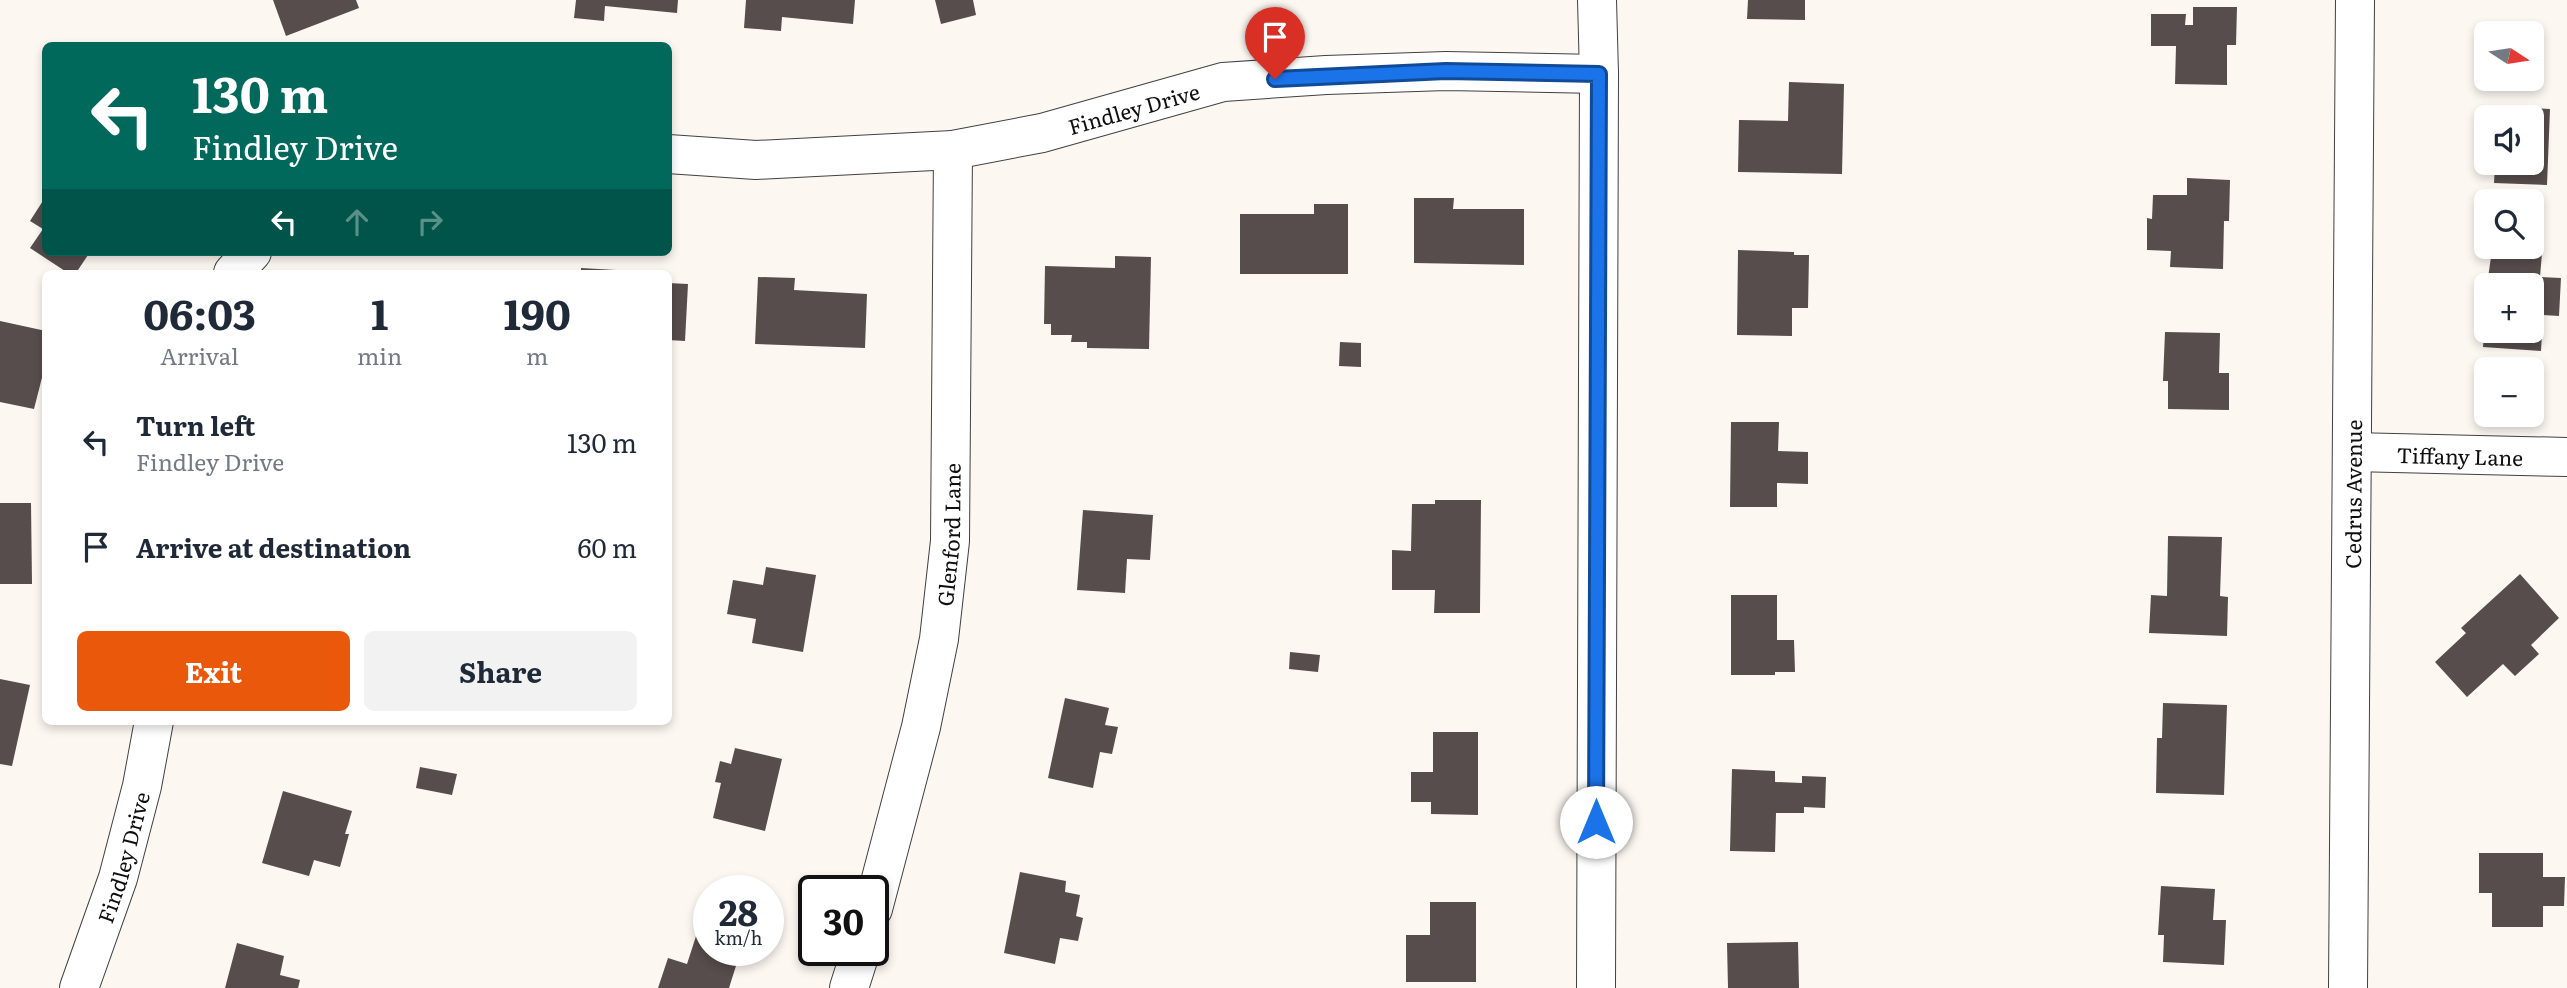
<!DOCTYPE html>
<meta charset="utf-8">
<style>
body{margin:0;font-family:Literata,serif;background:#f2f2f3;color:#1f2937;height:100vh;display:flex;flex-direction:column;font-size:26px;white-space:nowrap}
*{box-sizing:border-box;margin:0}
p{font-size:23px;color:#747a83}
.icon{flex:none;width:38px;height:38px;fill:none;stroke:currentColor;stroke-width:2;stroke-linecap:round;stroke-linejoin:round}
.map{position:relative;flex:1;overflow:hidden}
.panel{position:absolute;left:42px;top:270px;width:630px;height:455px;display:flex;flex-direction:column;background:#fff;border-radius:10px;box-shadow:0 4px 10px #0003}
.panel>*{flex:none}
.guide{position:absolute;left:42px;top:42px;width:630px;height:214px;border-radius:10px;box-shadow:0 4px 10px #0003;background:#00695c;color:#fff;overflow:hidden}
.needle{width:46px;rotate:102deg}
.controls{position:absolute;left:2474px;top:21px;display:grid;gap:14px}
.controls a{display:grid;place-items:center;width:70px;height:70px;border-radius:10px;background:#fff;box-shadow:0 4px 10px #0003;font-size:35px}
.speed{position:absolute;left:693px;top:875px;display:flex;gap:14px;font-size:35px;font-weight:700;text-align:center}
.speed>*{display:grid;place-content:center;width:91px;height:91px;border-radius:50%;background:#fff;box-shadow:0 4px 10px #0003;line-height:1}
.speed small{font-size:18px;font-weight:400}
.speed .limit{border:4px solid #111;border-radius:10px;background:#fff;color:#111}
.pin{position:absolute;display:grid;place-items:center;width:60px;height:60px;color:#fff;margin:-72px -30px;border-radius:50% 50% 50% 0;rotate:-45deg;box-shadow:0 0 7px #0007}
.pin .icon{rotate:45deg}
.me{position:absolute;width:77px;margin:-38px;rotate:0deg;stroke-linejoin:round;filter:drop-shadow(0 0 5px #0008)}
.turn{display:flex;align-items:center;gap:24px;height:147px;padding:0 35px;font-size:32px}
.turn .icon{width:91px;height:91px;stroke-width:2.5}
.turn b{display:block;font-size:49px;line-height:60px}
.lanes{display:flex;align-items:center;height:66px;padding:0 35px;background:#0003;justify-content:center;gap:35px;direction:ltr}
.lanes .off{opacity:.35}
.eta{display:flex;justify-content:space-evenly;align-items:center;height:119px;text-align:center}
.eta b{font-size:42px;font-weight:700;line-height:49px}
.button{display:flex;gap:14px;margin-top:auto;padding:14px 35px}
.button a{flex:1;height:80px;border-radius:10px;background:#ea580c;color:#fff;font-size:28px;font-weight:700;line-height:80px;text-align:center}
.button a+a{background:#f2f2f3;color:#1f2937}
ul{padding:0;list-style:none}
li{display:flex;align-items:center;gap:21px;height:105px;padding:0 35px}
li div{flex:1}
li b{display:block;font-size:26px}
li em{font-style:normal}
.map>svg:first-child{display:block}
</style>
<div class="map">
<svg width="2567" height="988" viewBox="0 0 2567 988">
<rect width="100%" height="100%" fill="#fdf7f2"/>
<!-- building -->
<g fill="#564d4c">
<path d="M273,0H356L359,8L286,36Z"/>
<path d="M576,0H678L677,13L605,6L604,21L574,18Z"/>
<path d="M746,0H855L853,24L782,17L781,31L744,28Z"/>
<path d="M935,0H973L976,15L941,24Z"/>
<path d="M1748,0H1805V20L1747,19Z"/>
<path d="M2193,7H2237L2236,45H2227V85L2175,84L2176,46H2151V14H2186L2185,25H2193Z"/>
<path d="M1789,82L1844,84L1842,174L1738,172L1739,120L1788,121Z"/>
<path d="M2489,106L2550,109L2547,185L2494,183L2495,163H2532V117H2489Z"/>
<path d="M2187,178L2230,180L2229,221H2224L2223,269L2170,267L2171,251L2147,250V218L2152,219L2153,195H2187Z"/>
<path d="M46,196V252H90L76,273H68L30,248L43,229L30,221Z"/>
<path d="M1414,198H1454L1453,209H1524V265L1414,263Z"/>
<path d="M1314,204H1348V274H1240V214H1314Z"/>
<path d="M1738,250L1794,252V255H1809L1808,308H1792V336L1737,335Z"/>
<path d="M2492,250L2542,253L2540,277L2561,278L2559,316L2543,315L2541,351L2483,347L2485,322H2487V331H2532V285H2487Z"/>
<path d="M1115,256L1151,257L1149,349L1087,348V342H1071L1072,335H1051V324H1044L1045,266L1115,268Z"/>
<path d="M581,268L616,270L615,273H581Z"/>
<path d="M758,277L795,278L794,290L867,294L865,348L755,344Z"/>
<path d="M668,283L688,284L685,341L668,340Z"/>
<path d="M0,321L46,331V362L34,409L0,402Z"/>
<path d="M2165,332L2220,333L2219,373H2229V410L2168,409V381H2163Z"/>
<path d="M1340,342L1361,343V367L1339,366Z"/>
<path d="M1731,422H1779L1778,451L1808,452V484L1777,483V507H1730Z"/>
<path d="M1435,500H1481L1480,613H1434L1435,590H1392V550L1411,551L1412,504H1435Z"/>
<path d="M0,503H31L32,584H0Z"/>
<path d="M1083,510L1153,515L1150,560L1127,559L1125,593L1077,590Z"/>
<path d="M2168,536L2222,537L2220,596L2228,597L2227,636L2149,633L2151,595L2167,596Z"/>
<path d="M766,567L816,575L803,652L752,643L756,619L727,614L733,580L763,585Z"/>
<path d="M2520,574L2559,618L2531,645L2539,654L2515,676L2503,664L2467,697L2435,662L2466,633L2461,628Z"/>
<path d="M1731,595H1777V640H1794L1795,672H1775V675H1731Z"/>
<path d="M1290,652L1320,655L1318,672L1289,669Z"/>
<path d="M0,679L30,685L12,766L0,764Z"/>
<path d="M1065,698L1109,708L1105,725L1118,727L1112,754L1100,752L1093,788L1048,778Z"/>
<path d="M2163,703L2227,705L2224,795L2156,793L2157,738H2162Z"/>
<path d="M1433,732H1478V815L1431,814V802H1411V772H1433Z"/>
<path d="M735,748L782,759L765,831L713,818L721,783L715,782L720,761L731,764Z"/>
<path d="M420,767L457,774L452,795L416,788Z"/>
<path d="M1732,769L1775,771V782L1802,783V776L1826,777L1825,808L1804,807V813H1776L1775,852L1730,851Z"/>
<path d="M283,791L352,811L345,834H349L340,867L314,860L309,876L262,863Z"/>
<path d="M2479,853H2543V877H2565L2564,906H2543V927H2492V893H2479Z"/>
<path d="M1020,872L1066,881L1065,892L1080,895L1076,916L1083,918L1078,941L1060,938L1055,964L1004,953Z"/>
<path d="M2161,886L2215,889L2213,920H2226L2224,965L2163,962L2164,935H2158Z"/>
<path d="M1430,902H1476V982H1406V935H1430Z"/>
<path d="M698,930L709,934V950H741L729,988H658L668,958L687,964Z"/>
<path d="M1798,942L1799,988H1728L1727,943Z"/>
<path d="M237,943L284,956L280,975L300,980L298,988H225Z"/>
</g>
<g fill="none" stroke-linecap="round" stroke-linejoin="round">
<!-- minor casing -->
<g stroke="#414141" stroke-width="40">
<g id="minor">
<path id="s1" d="M668,154L756,160L953,150L1042,133L1223,82L1326,75L1446,71L1599,74"/>
<path d="M233,273L252,252"/>
<path id="s2" d="M2352,452L2567,457"/>
<path id="s3" d="M873,909L921,727L939,639L950,541L953,150"/>
<path id="s4" d="M79,988L118,878L142,786L154,721"/>
<path d="M849,988L861,950"/>
<path d="M1596,988L1599,74L1597,0"/>
<path id="s5" d="M2348,988L2355,0"/>
</g>
</g>
<!-- minor -->
<use href="#minor" stroke="#fff" stroke-width="38"/>
</g>
<g fill="none" stroke-linecap="round" stroke-linejoin="round">
<!-- route casing -->
<g stroke="#114b97" stroke-width="18">
<path id="route" d="M1275,79L1446,71L1599,74L1596,822"/>
</g>
<!-- route -->
<use href="#route" stroke="#1a73e8" stroke-width="12"/>
</g>
<g text-anchor="middle" dominant-baseline="central" stroke-width="7" stroke-linejoin="round" paint-order="stroke">
<!-- street labels -->
<g font-size="21" fill="#0e0e0e" stroke="#fff">
<text stroke="none"><textPath href="#s1" startOffset="471">Findley Drive</textPath></text>
<text stroke="none"><textPath href="#s2" startOffset="108">Tiffany Lane</textPath></text>
<text stroke="none"><textPath href="#s5" startOffset="494">Cedrus Avenue</textPath></text>
<text stroke="none"><textPath href="#s3" startOffset="383">Glenford Lane</textPath></text>
<text stroke="none"><textPath href="#s4" startOffset="138">Findley Drive</textPath></text>
</g>
</g>
</svg>
<div class="controls">
<a><svg class="needle" viewBox="-14 -14 28 28"><path d="M0-13l5 13h-10z" fill="#e53935"/><path d="M0 13l5-13h-10z" fill="#747a83"/></svg></a>
<a><svg class="icon" aria-label="sound" viewBox="0 0 24 24"><path d="M4 9h4l5-4v14l-5-4H4zM17 9q2 3 0 6"/></svg></a>
<a><svg class="icon" aria-label="search" viewBox="0 0 24 24"><circle cx="10" cy="10" r="6"/><path d="M15 15l6 6"/></svg></a>
<a>+</a>
<a>−</a>
</div>
<div class="speed"><div>28<small>km/h</small></div><div class="limit">30</div></div>
<div class="pin" style="left:1275px;top:79px;background:#d93025"><svg class="icon" aria-label="arrive" viewBox="0 0 24 24"><path d="M6 21V4h12l-3 4 3 4H6"/></svg></div>
<svg class="me" style="left:1596px;top:822px" viewBox="-20 -20 40 40"><circle r="19" fill="#fff"/><path d="M0-13L10 11 0 6-10 11z" fill="#1a73e8"/></svg>
<div class="guide">
<div class="turn"><svg class="icon" aria-label="left" viewBox="0 0 24 24"><path d="M17 20v-9H6M10 6l-5 5 5 5"/></svg><div><b>130 m</b>Findley Drive</div></div>
<div class="lanes"><svg class="icon" aria-label="left" viewBox="0 0 24 24"><path d="M17 20v-9H6M10 6l-5 5 5 5"/></svg><svg class="icon off" aria-label="ahead" viewBox="0 0 24 24"><path d="M12 20V5M6 11l6-6 6 6"/></svg><svg class="icon off" aria-label="right" viewBox="0 0 24 24"><path d="M7 20v-9h11M14 6l5 5-5 5"/></svg></div>
</div>
<section class="panel">
<div class="eta">
<div><b>06:03</b><p>Arrival</p></div>
<div><b>1</b><p>min</p></div>
<div><b>190</b><p>m</p></div>
</div>
<ul>
<li><svg class="icon" aria-label="left" viewBox="0 0 24 24"><path d="M17 20v-9H6M10 6l-5 5 5 5"/></svg><div><b>Turn left</b><p>Findley Drive</p></div><em>130 m</em></li>
<li><svg class="icon" aria-label="arrive" viewBox="0 0 24 24"><path d="M6 21V4h12l-3 4 3 4H6"/></svg><div><b>Arrive at destination</b></div><em>60 m</em></li>
</ul>
<div class="button"><a>Exit</a><a>Share</a></div>
</section>
</div>
